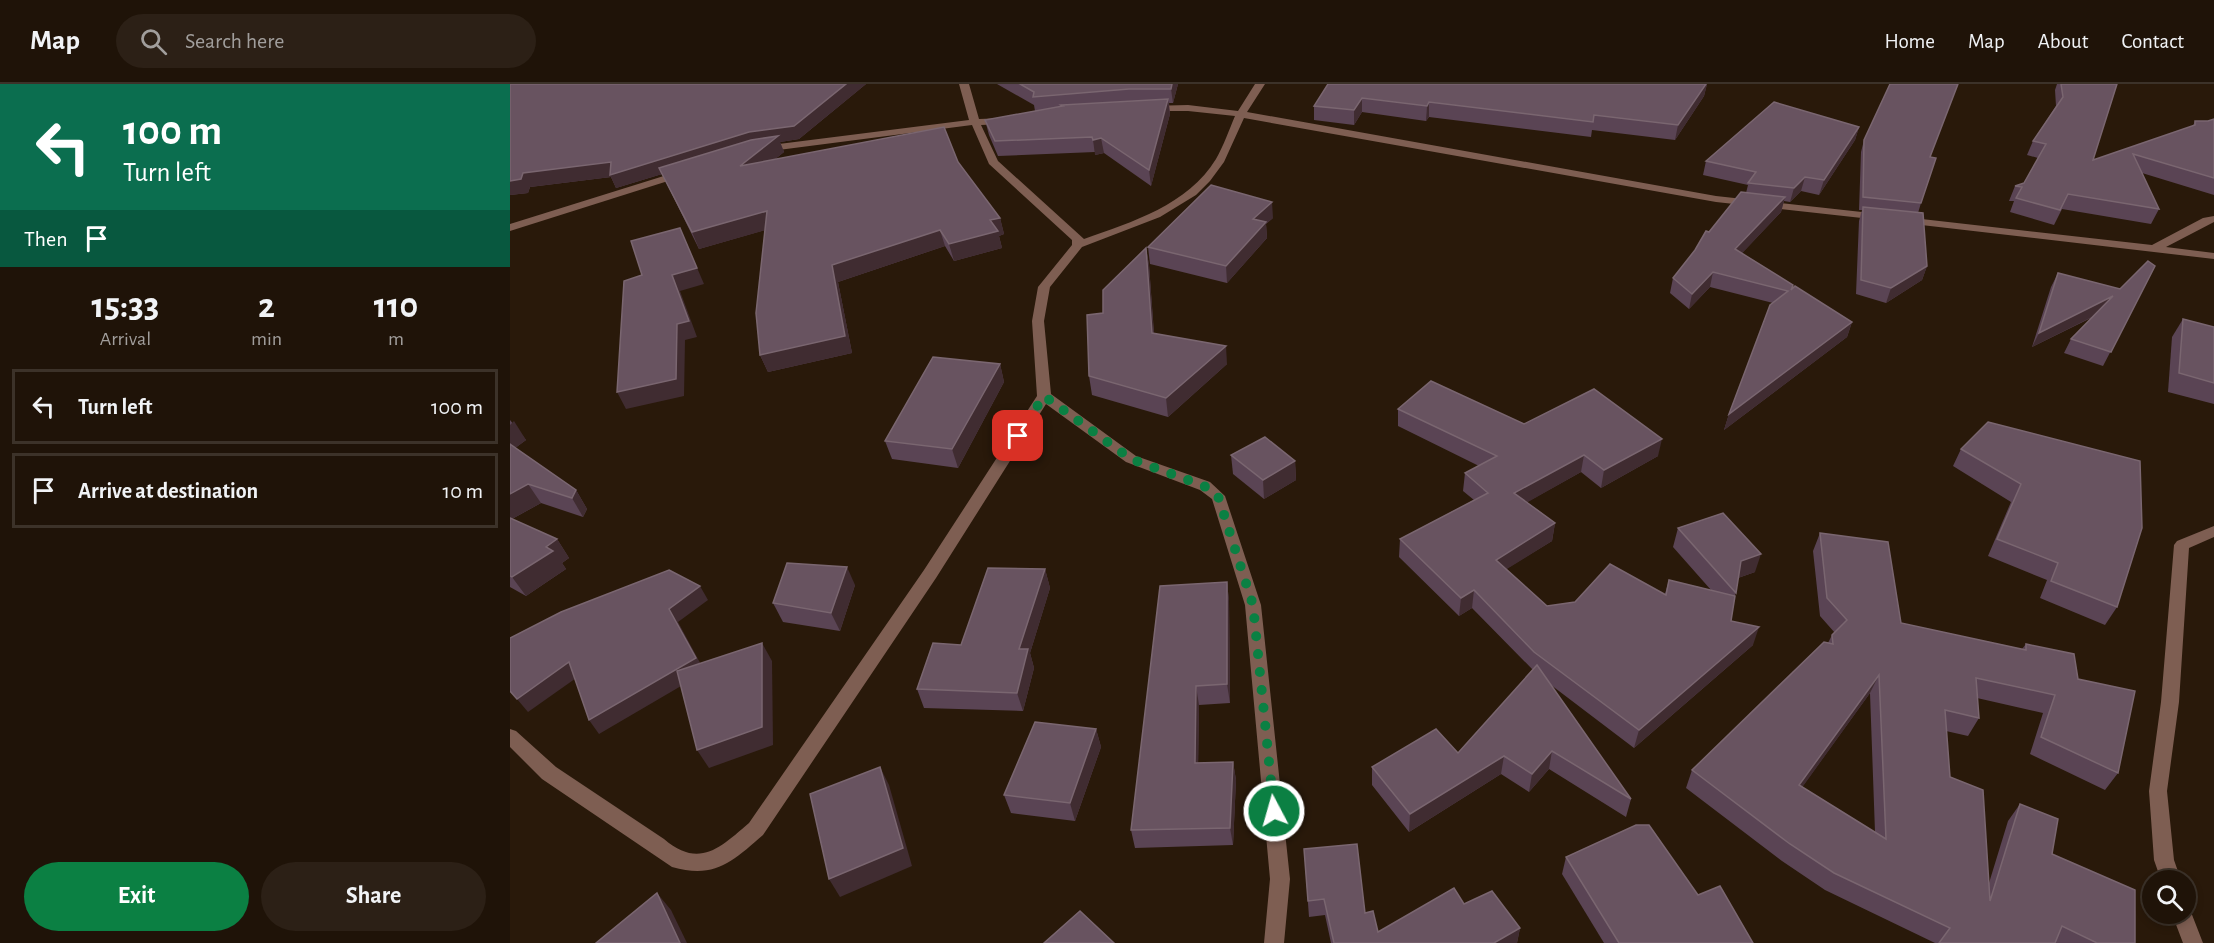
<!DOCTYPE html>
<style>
body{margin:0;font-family:"Alegreya Sans",sans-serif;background:#2c2016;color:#f1f3f6;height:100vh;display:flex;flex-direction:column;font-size:22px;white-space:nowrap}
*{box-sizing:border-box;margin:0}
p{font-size:20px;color:#a19e9c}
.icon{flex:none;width:33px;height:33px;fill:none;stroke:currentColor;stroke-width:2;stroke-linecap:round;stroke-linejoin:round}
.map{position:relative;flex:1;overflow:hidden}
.drawer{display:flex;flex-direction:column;background:#1f1308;width:510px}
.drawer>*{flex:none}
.hud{background:#0b6e4f;color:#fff;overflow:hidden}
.fabs{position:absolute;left:1632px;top:786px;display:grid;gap:12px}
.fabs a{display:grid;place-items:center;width:54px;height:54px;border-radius:50%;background:#1f1308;box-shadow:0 3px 9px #0003,0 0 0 2px #3c3229;font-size:30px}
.pin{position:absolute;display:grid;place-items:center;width:51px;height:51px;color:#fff;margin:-26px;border-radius:12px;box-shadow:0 3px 9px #0006}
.me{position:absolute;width:66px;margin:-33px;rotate:354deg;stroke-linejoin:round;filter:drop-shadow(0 0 4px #0008)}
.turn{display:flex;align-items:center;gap:21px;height:126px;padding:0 24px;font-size:27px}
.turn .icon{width:78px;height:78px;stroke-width:2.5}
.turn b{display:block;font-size:42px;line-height:51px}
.then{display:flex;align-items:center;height:57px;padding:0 24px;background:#0003;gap:12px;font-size:22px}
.eta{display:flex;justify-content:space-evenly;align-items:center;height:102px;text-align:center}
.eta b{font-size:36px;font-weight:700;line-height:42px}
.primary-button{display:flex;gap:12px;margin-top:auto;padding:12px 24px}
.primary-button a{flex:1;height:69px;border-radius:36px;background:#0b8043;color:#fff;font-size:24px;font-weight:700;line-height:69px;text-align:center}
.primary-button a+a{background:#2c2016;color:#f1f3f6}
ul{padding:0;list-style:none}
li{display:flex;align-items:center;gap:18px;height:75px;margin:0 12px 9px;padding:0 12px;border:3px solid #3c3229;border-radius:0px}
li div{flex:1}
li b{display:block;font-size:22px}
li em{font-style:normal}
header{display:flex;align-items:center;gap:36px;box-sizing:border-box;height:84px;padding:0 30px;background:#1f1308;border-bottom:2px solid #3c3229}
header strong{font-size:28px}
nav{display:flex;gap:33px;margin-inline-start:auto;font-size:21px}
.search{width:420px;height:54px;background:#2c2016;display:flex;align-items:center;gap:15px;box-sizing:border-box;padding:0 21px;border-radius:33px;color:#a19e9c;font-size:22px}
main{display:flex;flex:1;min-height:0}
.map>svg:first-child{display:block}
</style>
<header>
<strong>Map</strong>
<div class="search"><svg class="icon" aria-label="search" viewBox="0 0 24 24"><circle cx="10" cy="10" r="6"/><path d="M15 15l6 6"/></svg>Search here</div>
<nav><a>Home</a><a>Map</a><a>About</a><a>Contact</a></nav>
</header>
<main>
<section class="drawer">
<div class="hud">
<div class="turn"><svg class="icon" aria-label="left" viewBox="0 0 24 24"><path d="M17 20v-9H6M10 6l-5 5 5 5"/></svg><div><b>100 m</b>Turn left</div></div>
<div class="then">Then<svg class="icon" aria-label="arrive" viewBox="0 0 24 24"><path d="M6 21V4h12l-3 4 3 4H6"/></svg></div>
</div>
<div class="eta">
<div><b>15:33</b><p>Arrival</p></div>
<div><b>2</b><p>min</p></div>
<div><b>110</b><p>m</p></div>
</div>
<ul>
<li><svg class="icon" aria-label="left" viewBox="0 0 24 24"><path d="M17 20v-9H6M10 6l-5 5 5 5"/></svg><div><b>Turn left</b></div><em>100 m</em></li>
<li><svg class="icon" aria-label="arrive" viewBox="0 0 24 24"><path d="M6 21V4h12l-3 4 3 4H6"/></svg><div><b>Arrive at destination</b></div><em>10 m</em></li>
</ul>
<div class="primary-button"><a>Exit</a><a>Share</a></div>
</section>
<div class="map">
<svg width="1704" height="859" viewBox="0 0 1704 859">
<rect width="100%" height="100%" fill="#29190a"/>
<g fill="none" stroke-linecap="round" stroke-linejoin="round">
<!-- minor -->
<g fill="#7e5e52" fill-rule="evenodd">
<path d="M449,0H459L469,35L495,34L500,37L495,40L471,41L488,77L574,155C622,138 678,121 706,75C714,61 719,46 725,32L678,27H641L638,26V22L678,21L728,27L745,0H755L737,28L1206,112L1370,130L1376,133L1370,136L1206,118L734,34L714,78L700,97L686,111L650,133L572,163L540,203L534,237L541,310L626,372L700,398L715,412L751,521L780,795L774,859H754L760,795L735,521L702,415L690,406L616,378L536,320L426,494L253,751C222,778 205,795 162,783L32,695L0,663V645L6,647L46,683L154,755C189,785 210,764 239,739L414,486L527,312L522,237L528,203L562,161V156L479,80L462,41L253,68L248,65L253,62L459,36Z"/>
<path d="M173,86L177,87V91L0,147V140Z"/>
<path d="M1704,132V138L1656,163L1704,169V175L1394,139L1388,136L1394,133L1642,161L1693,134Z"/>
<path d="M1704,442V453L1679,464L1669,618L1657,707L1664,776L1671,796H1651L1644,776L1639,707L1651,618L1664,461L1667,457Z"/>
<path d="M1676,822L1679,823L1693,859H1673L1662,830H1676Z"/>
</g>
</g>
<!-- wall -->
<g fill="#5a4454" fill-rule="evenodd">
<path d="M0,0H356L289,55L270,58L274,68L264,76L448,78L490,134L494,150L489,152L492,164L444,177L435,162L328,198L342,269L258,288L250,271L255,146L189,165L152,90L106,104L101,93L20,103L18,109L0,111Z"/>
<path d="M487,0H668L663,19H659L660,30L641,102L594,69L585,71V68L488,72L479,51L475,36L525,27L524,21Z"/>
<path d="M818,0H1197L1194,12L1165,56L1082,46L1081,53L919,33L916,37L852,28L844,41L804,36V22Z"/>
<path d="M1547,0H1607L1583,76L1683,42L1685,37H1698L1704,35V111L1632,89L1649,125L1641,140L1552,125L1544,141L1500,128L1504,117H1499L1505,102L1514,99L1528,74L1517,71L1523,57L1546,22L1545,6Z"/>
<path d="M1349,43L1345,56L1309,111L1291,107L1280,118L1274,117L1271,128L1232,169L1282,205L1342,238L1337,253L1214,346L1219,330L1263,219L1200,203L1179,225L1160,209L1163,194L1199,148L1236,109L1238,101L1193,91L1196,77Z"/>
<path d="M1354,56L1420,73L1411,119L1408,129L1417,182L1412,196L1376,219L1346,210L1349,137L1352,126H1349L1351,68Z"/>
<path d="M763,134L756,140L757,154L717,199L640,180L638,163Z"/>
<path d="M636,164L639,181L644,249L717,280L658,333L582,311L579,292L593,229Z"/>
<path d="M1645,182L1593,282L1554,269L1561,255L1583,233L1522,263L1541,203L1548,189L1610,205Z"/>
<path d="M1673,235L1704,243V320L1658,308L1662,253Z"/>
<path d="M490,280L494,298L448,384L382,375L375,357Z"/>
<path d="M888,325L1014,340L1148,372L1091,404L1071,388L1017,418L1045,439L1042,457L996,485L1037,522L1155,510L1159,496L1201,506L1163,463L1168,444L1245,488L1228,494L1221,537L1243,561L1124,664L1041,601L1121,715L1116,733L1039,685L1019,708L991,690L899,748L862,701V683L948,669L1023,586L962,524L949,532L889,473L890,455L964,416L953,407L955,389L969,382L888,342Z"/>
<path d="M0,336L16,356L5,364L66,406L77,425L73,433L31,419L2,435L47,455L59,474L52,479L56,485L16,512L0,503Z"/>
<path d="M1478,338L1607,523L1595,541L1530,514L1537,496L1478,472L1501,418L1443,382L1451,365Z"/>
<path d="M721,371L785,377L786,396L754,415L723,390Z"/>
<path d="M1310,449L1391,539L1512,565L1516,560L1568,595L1608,689L1595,706L1520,670L1533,629L1467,614L1469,634L1458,652L1436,647L1440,693L1479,799L1498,737L1510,720L1542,770L1625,859H1425L1315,806L1272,777L1176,704L1182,686L1318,559L1322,551L1325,549L1310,532L1303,467ZM1360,609L1365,748L1292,703Z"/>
<path d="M535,485L540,504L520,569L524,584L513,627L414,624L407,605L451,561Z"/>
<path d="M717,498L719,517L720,619L689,621L688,679L723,678L726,696L723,761L625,764L621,746Z"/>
<path d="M345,501L330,547L273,538L263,519Z"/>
<path d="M586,645L591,663L565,737L501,729L494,711Z"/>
<path d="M794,765L855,829L868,848L954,820L1010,844L1007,859H821L815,831L799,833Z"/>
<path d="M1056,773L1188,811L1243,859H1094L1052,790Z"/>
</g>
<!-- shaded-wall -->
<g fill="#402c31">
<path d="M336,0H356L289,55L270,58L274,68L237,98L152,90L106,104L101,93L20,103L18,109L0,111V97L13,89Z"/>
<path d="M662,0H668L663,19L661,5Z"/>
<path d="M1196,0H1197L1194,12L1165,56L1168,41Z"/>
<path d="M852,14V28L844,41V26Z"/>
<path d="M658,15L660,30L641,102L639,86Z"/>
<path d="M919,18V33L916,37L917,22Z"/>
<path d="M1349,43L1345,56L1309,111L1314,96Z"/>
<path d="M591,54L594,69L585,71L583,56Z"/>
<path d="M1295,93L1291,107L1280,118L1284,104Z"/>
<path d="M1275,113L1271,128L1222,180L1225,165Z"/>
<path d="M762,118L763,134L756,140L757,154L717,199L716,182L743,135Z"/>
<path d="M257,127L263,144L189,165L182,148Z"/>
<path d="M490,134L494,150L489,152L492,164L444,177L439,160L480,136Z"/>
<path d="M170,144L194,200L170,207L187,253L175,256L174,312L116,325L107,308L162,191Z"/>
<path d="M430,146L435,162L328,198L342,269L258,288L250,271L322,181Z"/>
<path d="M636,164L639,181L645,267L642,249Z"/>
<path d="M1417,182L1412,196L1376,219L1381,204Z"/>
<path d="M1203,188L1200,203L1179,225L1182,210Z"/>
<path d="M1603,212L1596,226L1522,263L1529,249Z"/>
<path d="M1342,238L1337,253L1214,346L1219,330Z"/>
<path d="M716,262L717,280L658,333L656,314Z"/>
<path d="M490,280L494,298L448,384L442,365Z"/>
<path d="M4,337L16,356L0,368V341Z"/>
<path d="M1152,355L1148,372L1091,404L1094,386Z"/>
<path d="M1074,371L1071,388L1002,427L1004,409Z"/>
<path d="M785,377L786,396L754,415L753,396Z"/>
<path d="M18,400L31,419L0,436V410Z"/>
<path d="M66,406L77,425L73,433L62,414Z"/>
<path d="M1045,439L1042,457L984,493L986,476Z"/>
<path d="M47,455L59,474L52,479L56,485L16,512L2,493L36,463Z"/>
<path d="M1251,470L1245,488L1225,495L1231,477Z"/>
<path d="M337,483L345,501L330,547L321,529Z"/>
<path d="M535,485L540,504L520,569L524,584L513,627L507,609L509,565Z"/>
<path d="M717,498L719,517L720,619L717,600Z"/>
<path d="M190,502L198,516L168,538L195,588L89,650L79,636L159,525Z"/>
<path d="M964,506L962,524L949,532L951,514Z"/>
<path d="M1249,543L1243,561L1124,664L1129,646Z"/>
<path d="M252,559L262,577L263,661L199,684L187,666Z"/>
<path d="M59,578L69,592L18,628L7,615Z"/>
<path d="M1369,591L1360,609L1281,719L1289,701Z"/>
<path d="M686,602L689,621L688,697L685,679Z"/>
<path d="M586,645L591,663L565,737L560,719Z"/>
<path d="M1042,667L1039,685L1019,708L1022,690Z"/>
<path d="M994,672L991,690L899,748L900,730Z"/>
<path d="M723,678L726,696L723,761L720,744Z"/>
<path d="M370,683L379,701L402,782L330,813L319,795Z"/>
<path d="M147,809L161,826L177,859H170Z"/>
<path d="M1010,844L1007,859H984Z"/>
</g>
<!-- building -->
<g fill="#685360" stroke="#7a6670" stroke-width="1.5" fill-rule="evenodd">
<path d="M0,0H336L284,42L239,48L100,91L101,78L13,89L11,95L0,97Z"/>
<path d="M510,0H662L661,5H619L523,13L524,8Z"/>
<path d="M818,0H1196L1168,41L1084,31L1083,38L919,18L917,22L852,14L844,26L804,22Z"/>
<path d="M1380,0H1448L1420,73L1426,74L1411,119L1353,113L1354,56Z"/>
<path d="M1551,0H1607L1583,76L1685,41V37H1698L1704,35V94L1623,70L1649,125L1558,110L1550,126L1506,114L1512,103L1505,102L1514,99L1536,60L1523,57L1553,13Z"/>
<path d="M658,15L639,86L591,54L583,56L582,53L485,57L475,36L553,22L551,21Z"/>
<path d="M1264,18L1349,43L1314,96L1295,93L1284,104L1238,99L1246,88L1196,77Z"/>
<path d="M434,43L448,78L490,134L480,136L488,147L439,160L430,146L322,181L335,252L250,271L246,229L257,127L182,148L149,84L241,56L268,52L230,82Z"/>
<path d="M701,101L762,118L743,135L756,138L716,182L638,163Z"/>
<path d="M1231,108L1275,113L1225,165L1283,201L1281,206L1285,202L1342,238L1219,330L1260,221L1278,207L1203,188L1182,210L1163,194L1185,166L1196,147L1199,148Z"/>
<path d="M1353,123L1413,129L1417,182L1381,204L1351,196Z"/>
<path d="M170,144L187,184L162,191L179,237L167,240L166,295L107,308L114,197L132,191L121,157Z"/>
<path d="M636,164L642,249L716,262L656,314L579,292L577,231L593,229V206Z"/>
<path d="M1638,177L1645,182L1601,268L1561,255L1603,212L1529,249L1548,189L1610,205Z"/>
<path d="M1673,235L1704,243V299L1669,289Z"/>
<path d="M423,273L490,280L442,365L375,357Z"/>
<path d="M921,297L1014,340L1084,305L1152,355L1094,386L1074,371L1004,409L1045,439L986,476L1037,522L1065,518L1100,480L1156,511L1159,496L1225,512L1221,537L1249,543L1129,646L1024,568L964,506L951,514L890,455L978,409L955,389L987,372L888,325Z"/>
<path d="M1478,338L1630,377L1632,444L1607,523L1541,497L1548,479L1487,455L1511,400L1451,365Z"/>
<path d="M755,353L785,377L753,396L721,371Z"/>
<path d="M0,360L66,406L62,414L18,400L0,410Z"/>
<path d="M1213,429L1251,470L1231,477L1226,509L1168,444Z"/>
<path d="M0,434L47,455L36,463L43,467L2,493L0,492Z"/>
<path d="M1310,449L1378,458L1391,539L1516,566V560L1564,570L1568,595L1625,607L1608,689L1531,653L1545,611L1466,594L1469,634L1435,626L1440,693L1473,706L1480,817L1510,720L1548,735L1542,770L1625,806V859H1587L1552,842L1545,859H1429L1440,844L1324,789L1280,760L1182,686L1314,558L1323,560L1322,551L1337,536L1317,514ZM1369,591L1376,755L1289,701Z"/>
<path d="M277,479L337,483L321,529L263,519Z"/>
<path d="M478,484L535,485L509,565H518L507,609L407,605L423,559L451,561Z"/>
<path d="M159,486L190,502L159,525L186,574L79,636L59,578L7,615L0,607V554L51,528Z"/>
<path d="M717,498V600L686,602L685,679L723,678L720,744L621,746L650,502Z"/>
<path d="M252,559V643L187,666L167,587Z"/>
<path d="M1027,581L1121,715L1042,667L1022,690L994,672L900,730L862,683L926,645L948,669Z"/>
<path d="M525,638L586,645L560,719L494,711Z"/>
<path d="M370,683L393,764L319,795L300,710Z"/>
<path d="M1126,741H1139L1188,811L1210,802L1243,859H1109L1056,773Z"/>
<path d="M847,760L855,829L863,827L868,848L944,804L954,820L982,807L1010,844L984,859H824L814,815L798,817L794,765Z"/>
<path d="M147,809L170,859H86Z"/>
<path d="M570,827L604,859H534Z"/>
</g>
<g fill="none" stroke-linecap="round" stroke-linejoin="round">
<!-- route -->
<path stroke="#0b8043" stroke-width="10" stroke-dasharray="0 18" d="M508,352L534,312L621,375L694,402L708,412L743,521L764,727"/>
</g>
</svg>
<div class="fabs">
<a><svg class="icon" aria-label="search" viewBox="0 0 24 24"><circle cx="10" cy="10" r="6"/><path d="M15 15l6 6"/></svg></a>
</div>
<div class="pin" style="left:508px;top:352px;background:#d93025"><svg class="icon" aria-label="arrive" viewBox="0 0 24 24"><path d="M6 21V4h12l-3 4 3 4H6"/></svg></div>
<svg class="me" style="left:764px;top:727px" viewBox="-20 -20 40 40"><circle r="17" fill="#0b8043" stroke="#fff" stroke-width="3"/><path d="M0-11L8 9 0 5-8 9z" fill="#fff"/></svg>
</div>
</main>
